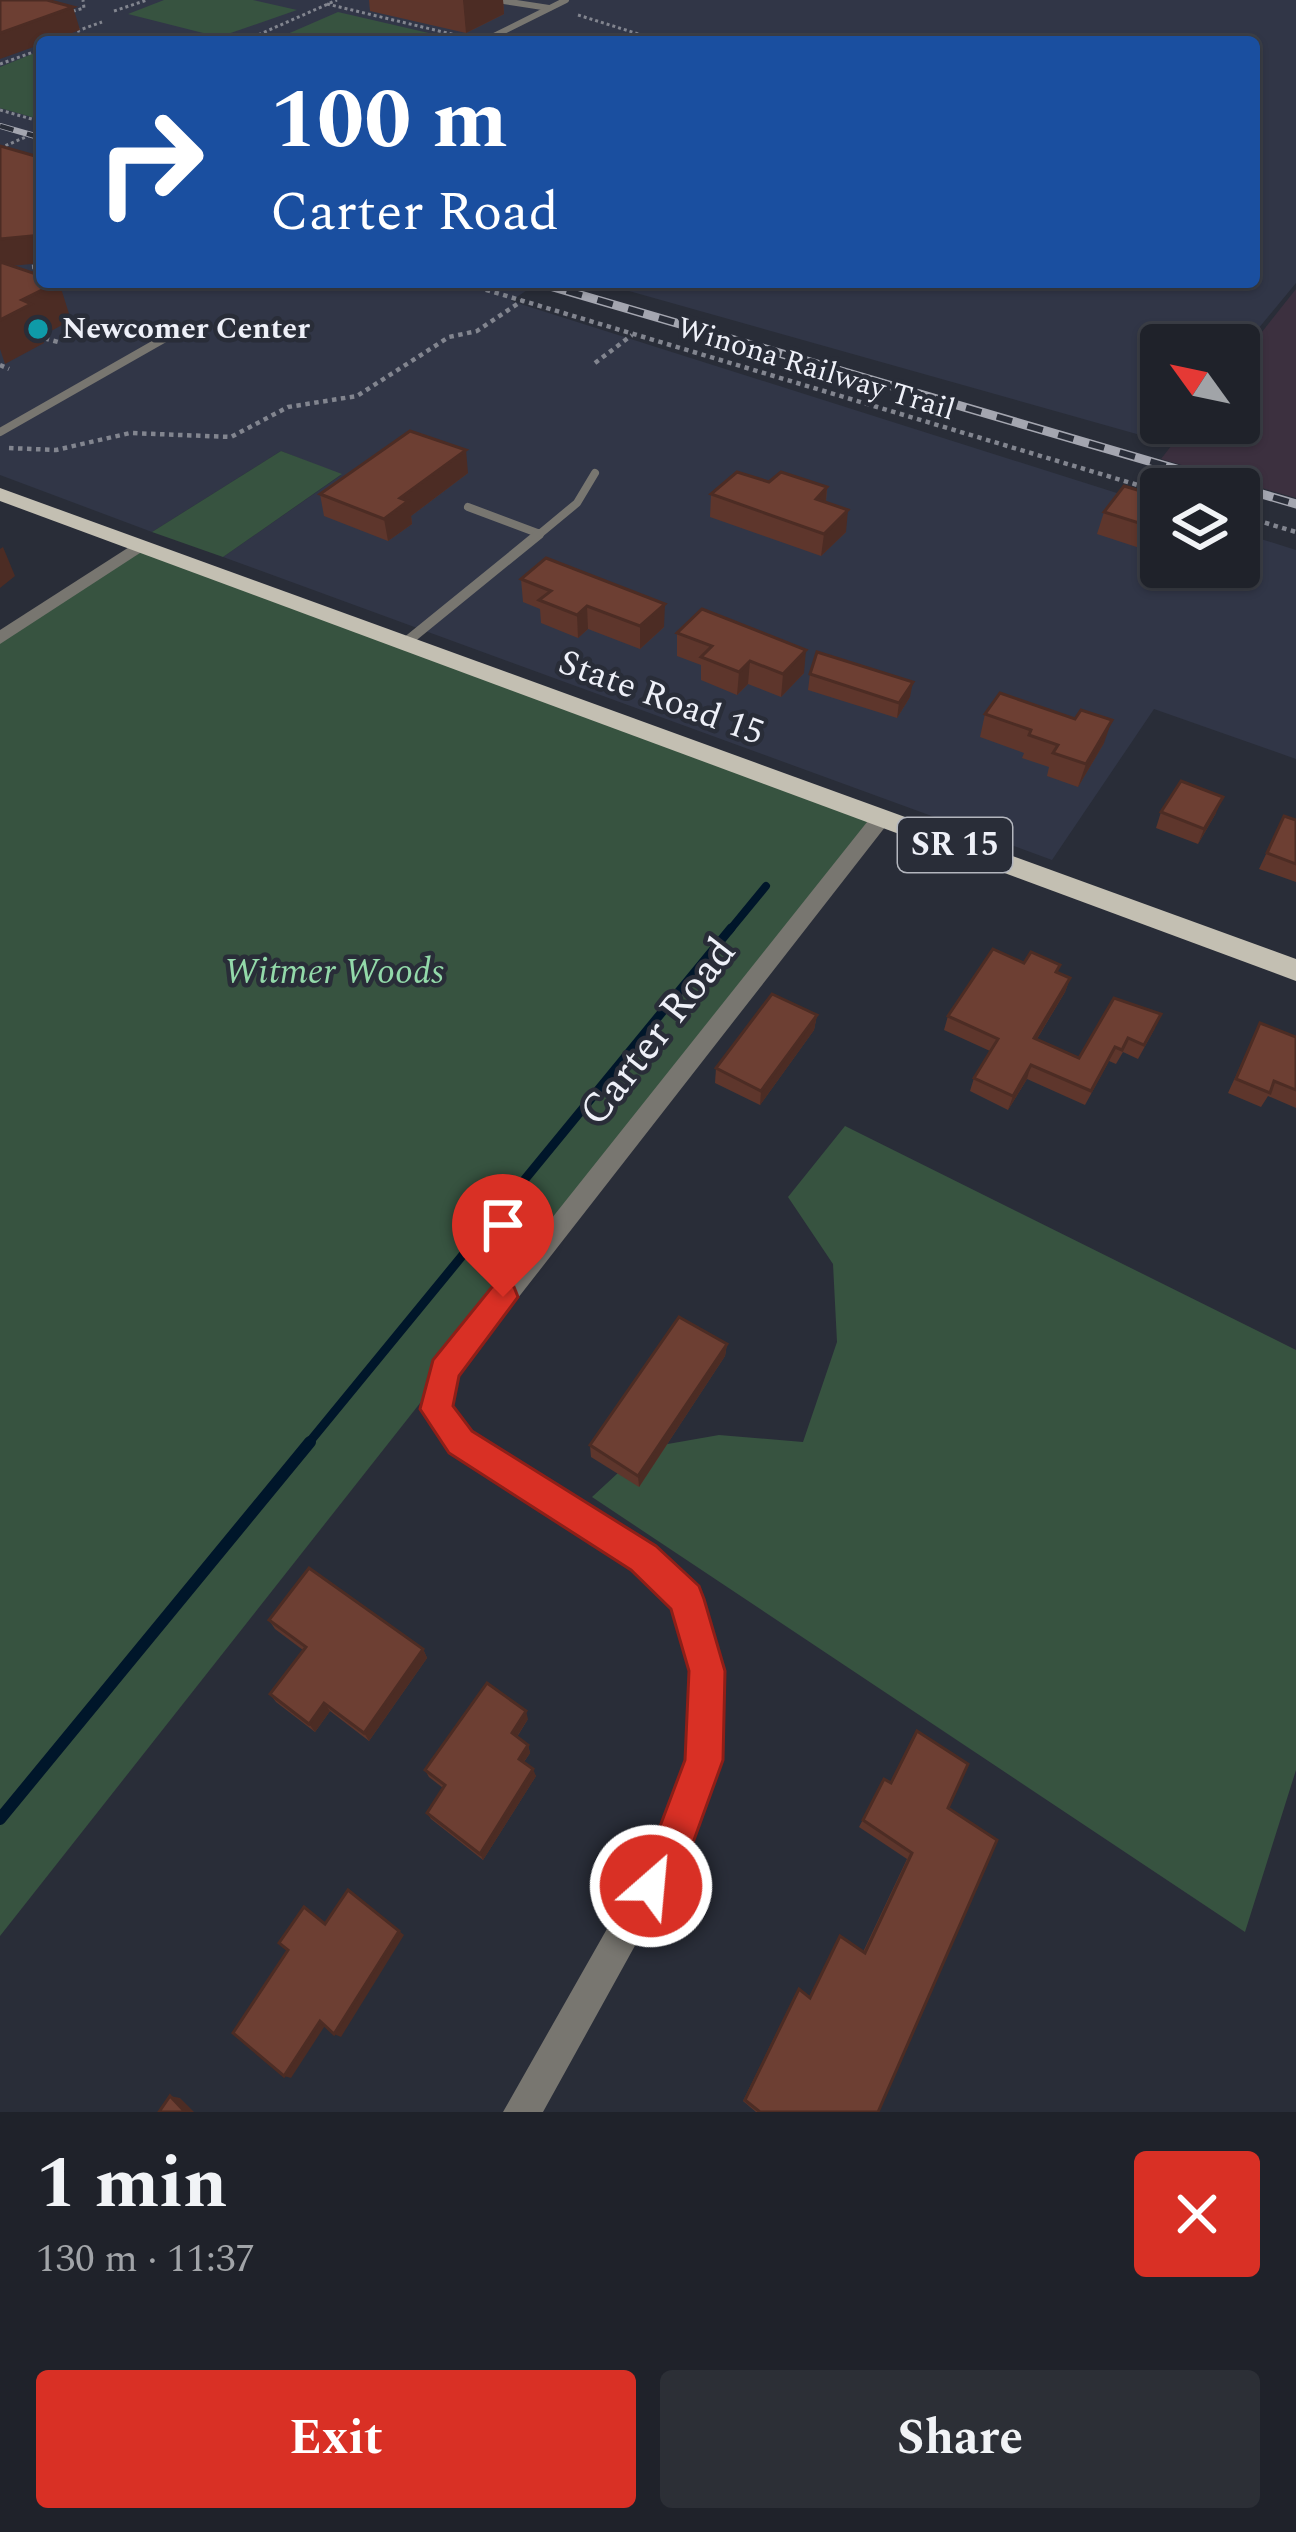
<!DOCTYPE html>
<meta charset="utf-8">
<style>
body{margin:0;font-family:Spectral,serif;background:#2c2f36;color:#f1f3f6;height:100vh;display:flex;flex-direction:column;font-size:45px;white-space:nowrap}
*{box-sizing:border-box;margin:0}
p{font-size:39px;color:#a1a4a8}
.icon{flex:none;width:66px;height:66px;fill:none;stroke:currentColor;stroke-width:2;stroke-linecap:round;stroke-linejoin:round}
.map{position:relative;height:2112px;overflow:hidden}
.sheet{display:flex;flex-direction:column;background:#1f222a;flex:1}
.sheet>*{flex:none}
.banner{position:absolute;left:36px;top:36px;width:1224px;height:252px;border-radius:12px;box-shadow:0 3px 9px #0004,0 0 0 3px #3c3f47;background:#1a4fa0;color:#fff;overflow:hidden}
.needle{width:78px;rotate:303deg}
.buttons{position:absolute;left:1140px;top:324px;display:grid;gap:24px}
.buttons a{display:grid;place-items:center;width:120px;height:120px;border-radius:12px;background:#1f222a;box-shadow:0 3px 9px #0004,0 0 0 3px #3c3f47;font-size:60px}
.pin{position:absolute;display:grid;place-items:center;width:102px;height:102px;color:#fff;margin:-123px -51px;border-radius:50% 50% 50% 0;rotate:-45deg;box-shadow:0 0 12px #0007}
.pin .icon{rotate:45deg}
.me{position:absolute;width:132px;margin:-66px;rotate:27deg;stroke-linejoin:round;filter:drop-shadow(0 0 9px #0008)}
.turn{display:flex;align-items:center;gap:42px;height:252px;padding:0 36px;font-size:54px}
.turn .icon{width:156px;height:156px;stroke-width:2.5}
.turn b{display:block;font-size:84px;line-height:102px}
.round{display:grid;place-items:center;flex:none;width:126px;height:126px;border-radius:12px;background:#2c2f36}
.summary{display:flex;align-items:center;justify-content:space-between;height:204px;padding:0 36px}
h1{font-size:72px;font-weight:700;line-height:90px}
.action{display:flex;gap:24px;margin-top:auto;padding:24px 36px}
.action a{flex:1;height:138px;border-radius:12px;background:#d93025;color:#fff;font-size:48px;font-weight:700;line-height:138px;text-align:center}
.action a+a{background:#2c2f36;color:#f1f3f6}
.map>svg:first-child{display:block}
</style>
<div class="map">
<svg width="1296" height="2112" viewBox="0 0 1296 2112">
<rect width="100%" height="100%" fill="#292d38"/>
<!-- built -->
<path fill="#313647" d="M0,0H1296V283L1239,352V345H1161V423H1180L1165,442L597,282H1254V42H42V282H539L511,301L1161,507V567H1239V532L1296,550V759L1154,709L1052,860L223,557L341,475L281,451L152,532L0,475Z"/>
<!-- industrial -->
<path fill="#3c303f" d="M1296,289V498L1161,459L1189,423H1239V361Z"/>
<!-- green -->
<g fill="#375340">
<path d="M164,0H253L297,10L219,37L128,14Z"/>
<path d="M338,12L459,40L269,42Z"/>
<path d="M42,50V120L0,108V67Z"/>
<path d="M281,451L342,474L223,557L152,532Z"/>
<path d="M137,547L882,817L0,1936V638Z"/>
<path d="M845,1126L1296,1350V1770L1245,1932L592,1497L645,1448L719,1435L803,1442L837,1342L833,1264L788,1197Z"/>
</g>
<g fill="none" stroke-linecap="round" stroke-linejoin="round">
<!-- stream-far2 -->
<path stroke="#00162a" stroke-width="8" d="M729,931L766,886"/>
<!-- stream-far1 -->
<path stroke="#00162a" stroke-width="9" d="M307,1445L731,928"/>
<!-- stream -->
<path stroke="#00162a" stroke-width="12" d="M0,1819L310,1442"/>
<!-- path-far1 -->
<g stroke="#82858f" stroke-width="3" stroke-dasharray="3 3" stroke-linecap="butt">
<path d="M327,4L468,38"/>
<path d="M114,11L147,0"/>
<path d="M67,13L84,8L83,0"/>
<path d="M578,15L664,42"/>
<path d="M77,31L102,22"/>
<path d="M60,42L79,34L109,42"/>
<path d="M242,42L337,0"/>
<path d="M0,64L42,49"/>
<path d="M0,110L42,122"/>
<path d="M0,148L42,130"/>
</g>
<!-- path -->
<g stroke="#82858f" stroke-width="4.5" stroke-dasharray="4.5 4.5" stroke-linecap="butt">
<path d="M32,267L42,266"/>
<path d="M460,282L1161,492"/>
<path d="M36,336L58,342"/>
<path d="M595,363L632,335"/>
<path d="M0,365L9,369"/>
<path d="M9,448L56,450L130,433L231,437L288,407L357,396L449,337L477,331L522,301"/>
<path d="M1239,515L1296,532"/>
</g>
<!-- service-far2 -->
<g stroke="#787670" stroke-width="6">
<path d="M497,0L549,8"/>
<path d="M482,42L566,0"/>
</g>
<!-- service-far1 -->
<g stroke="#787670" stroke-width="8">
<path d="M0,432L167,337"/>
<path d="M468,507L540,534"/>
<path d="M536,537L577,503L595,473"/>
</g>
<!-- service -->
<path stroke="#787670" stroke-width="10" d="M405,643L539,534"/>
<!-- minor -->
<g fill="#787670" fill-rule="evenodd">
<path d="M137,542L146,547L143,551L0,644V630Z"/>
<path d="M882,810L892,817L889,822L458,1375L451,1406L470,1432L654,1547L697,1588L723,1671L721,1759L689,1848L543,2112H503L658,1839L687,1759L691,1671L673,1608L632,1569L450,1452L422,1409L431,1370L875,812Z"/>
</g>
<!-- primary -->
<path fill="#c3bfb2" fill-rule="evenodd" d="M0,488L1296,959V981L0,501Z"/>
<!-- rail-far1 casing -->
<g stroke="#a4a6b0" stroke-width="6">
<path id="rail-far1" d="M0,126L42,138"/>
</g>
<!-- rail casing -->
<g stroke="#a4a6b0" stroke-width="9">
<path id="rail" d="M536,282L1296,504"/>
</g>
<!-- rail-far1 -->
<use href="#rail-far1" stroke="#292d38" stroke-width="4.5" stroke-dasharray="14" stroke-linecap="butt"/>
<!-- rail -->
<use href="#rail" stroke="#292d38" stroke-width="6" stroke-dasharray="16" stroke-linecap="butt"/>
</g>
<!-- wall -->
<g fill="#5e362c">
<path d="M369,0H503L504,14L466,33L370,11Z"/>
<path d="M468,473L411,516L412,524L388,541L324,516L320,494Z"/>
<path d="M769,482L827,487L826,502L846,532L821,556L710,517L711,494Z"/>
<path d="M1161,497V555L1097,534L1104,512Z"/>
<path d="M521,579L664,627L640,649L588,629L578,638L541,623L540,609L523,602Z"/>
<path d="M677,633L804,673L781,697L748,684L737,695L701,680V665L677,656Z"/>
<path d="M810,674L910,697L897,718L808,690Z"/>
<path d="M985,714L1104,743L1078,787L1047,776L1049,767L1022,758L1024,753L980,737Z"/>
<path d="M1161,812L1216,813L1198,844L1156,828Z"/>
<path d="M1284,816L1296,820V882L1259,869Z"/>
<path d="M1024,963L1070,978L1065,992L1037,1039L1079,1058L1155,1028L1138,1059L1123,1052L1116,1064L1109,1061L1085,1105L1027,1079L1008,1110L970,1091L974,1078L990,1051L944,1030L948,1016Z"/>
<path d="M817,1015L814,1030L760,1105L715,1083L716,1068Z"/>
<path d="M1260,1023L1296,1037V1108L1268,1096L1261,1107L1228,1093Z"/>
<path d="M727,1344L725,1356L639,1487L591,1457L590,1445Z"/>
<path d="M269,1620L423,1649L427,1658L369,1741L330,1711L315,1732L276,1702L270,1694L303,1650L275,1629Z"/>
<path d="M528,1719L517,1737L528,1745L530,1753L524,1762L536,1776L483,1860L431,1819L427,1813L443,1788L429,1777L425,1770Z"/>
<path d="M884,1779L948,1808L878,2112H756L743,2101L796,1993L799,1989L809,1997L840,1936L863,1952L907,1859L859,1827Z"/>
</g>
<!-- shaded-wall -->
<g fill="#4c2c24">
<path d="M463,0H503L504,14L466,33Z"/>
<path d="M73,7L80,30L48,42H42V44L0,59V33Z"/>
<path d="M42,235V263L0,267V239Z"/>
<path d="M59,282L71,320L42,336L44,343L5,364L0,349V320L22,300Z"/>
<path d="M466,450L468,473L411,516L412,524L388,541L384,519L400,498Z"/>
<path d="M827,487L825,510L816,499Z"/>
<path d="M848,510L846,532L821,556L824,534Z"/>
<path d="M3,547L15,576L0,588V549Z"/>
<path d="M665,604L664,627L640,649V626Z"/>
<path d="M587,606L588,629L578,638L577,615Z"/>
<path d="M806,650L804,673L781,697L783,674Z"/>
<path d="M750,661L748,684L737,695L739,672Z"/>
<path d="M913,682L910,697L897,718L899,703Z"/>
<path d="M1112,720L1104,743L1078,787L1086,764Z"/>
<path d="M1223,797L1216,813L1198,844L1204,829Z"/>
<path d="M1070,978L1065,992L1029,1052L1034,1038Z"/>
<path d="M817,1015L814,1030L760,1105L761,1091Z"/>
<path d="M1031,1065L1027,1079L1008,1110L1013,1096Z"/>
<path d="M727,1344L725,1356L639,1487L638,1476Z"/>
<path d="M423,1649L427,1658L369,1741L364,1733Z"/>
<path d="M324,1703L330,1711L315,1732L309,1724Z"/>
<path d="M526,1711L528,1719L514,1741L512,1733Z"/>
<path d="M528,1745L530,1753L521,1766L519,1759Z"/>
<path d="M533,1769L536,1776L483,1860L480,1854Z"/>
<path d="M399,1931L404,1935L341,2037L334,2034Z"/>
<path d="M320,2021L326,2024L291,2078L284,2076Z"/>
<path d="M170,2096L180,2098L194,2112H185Z"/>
</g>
<!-- building -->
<g fill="#6d3f33" stroke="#4c2c24" stroke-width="3">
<path d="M0,0H47L73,7L0,33Z"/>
<path d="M0,146L42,158V235L0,239Z"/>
<path d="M0,262L42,276V282H58L22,300L31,304L0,320Z"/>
<path d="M410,431L466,450L400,498L408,501L384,519L320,494Z"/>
<path d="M737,472L769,482L781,472L827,487L816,499L848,510L824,534L711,494Z"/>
<path d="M1124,486L1161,497V530L1104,512Z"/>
<path d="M546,558L665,604L640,626L587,606L577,615L539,600L551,591L521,579Z"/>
<path d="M702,609L806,650L783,674L750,661L739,672L701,657L712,646L677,633Z"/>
<path d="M817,652L913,682L899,703L810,674Z"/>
<path d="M1000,693L1075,719L1081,710L1112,720L1086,764L1053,753L1058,745L1029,735L1031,730L985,714Z"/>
<path d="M1181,781L1223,797L1204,829L1161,812Z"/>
<path d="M1284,816L1296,820V864L1267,853Z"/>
<path d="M993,949L1024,963L1031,952L1060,965L1056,972L1070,978L1034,1038L1079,1058L1114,998L1161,1014L1144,1045L1128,1038L1122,1050L1115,1047L1091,1091L1031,1065L1013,1096L974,1078L998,1039L948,1016Z"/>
<path d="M772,994L817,1015L761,1091L716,1068Z"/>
<path d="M1260,1023L1296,1037V1090L1274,1081L1270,1093L1236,1079Z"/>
<path d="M679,1317L727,1344L638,1476L590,1445Z"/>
<path d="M309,1568L423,1649L364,1733L324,1703L309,1724L270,1694L306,1647L269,1620Z"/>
<path d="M487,1683L526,1711L512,1733L528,1745L519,1759L533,1769L480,1854L427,1813L445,1785L425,1770Z"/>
<path d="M917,1731L968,1764L948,1808L997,1840L878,2112H760L745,2100L799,1989L810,1998L840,1936L865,1953L912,1853L863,1820L884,1779L891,1783Z"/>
<path d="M348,1890L399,1931L334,2034L320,2021L284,2076L233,2033L288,1950L279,1943L304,1907L325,1924Z"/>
<path d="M170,2096L185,2112H159Z"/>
</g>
<!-- route -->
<path fill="#d93025" stroke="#8d1f18" stroke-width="3" d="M503,1283L514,1287L518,1297L459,1376L453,1406L472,1431L656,1546L699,1586L704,1599L725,1671L723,1760L686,1862L665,1900L651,1905L637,1900L631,1886L656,1837L685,1760L689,1671L671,1609L631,1570L449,1453L420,1409L433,1360L492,1287Z"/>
<!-- markers -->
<circle fill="#0f9aa8" stroke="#292d38" stroke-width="4.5" cx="38" cy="329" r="12"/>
<g text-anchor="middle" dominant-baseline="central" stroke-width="9" stroke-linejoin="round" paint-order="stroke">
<!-- far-poi labels -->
<g font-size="30" font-weight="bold" fill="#eef0f8" stroke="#292d38" text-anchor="start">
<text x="62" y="329">Newcomer Center</text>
</g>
<!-- far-street labels -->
<g font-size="30" fill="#eef0f8" stroke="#292d38">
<text transform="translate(816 369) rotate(17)">Winona Railway Trail</text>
</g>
<!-- shield labels -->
<rect fill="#292d38" stroke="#b3b6be" stroke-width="3" x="898" y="818" width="114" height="54" rx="9"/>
<g font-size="33" font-weight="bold" fill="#eef0f8">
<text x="955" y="845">SR 15</text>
</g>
<!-- street labels -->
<g font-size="36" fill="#eef0f8" stroke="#292d38">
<text transform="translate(661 698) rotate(20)">State Road 15</text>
</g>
<!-- park labels -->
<g font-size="36" font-style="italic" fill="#92d9a9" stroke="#292d38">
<text x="334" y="972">Witmer Woods</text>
</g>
<!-- near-street labels -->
<g font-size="42" fill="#eef0f8" stroke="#292d38">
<text transform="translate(658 1032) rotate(-52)">Carter Road</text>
</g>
</g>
</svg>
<div class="buttons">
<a><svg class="needle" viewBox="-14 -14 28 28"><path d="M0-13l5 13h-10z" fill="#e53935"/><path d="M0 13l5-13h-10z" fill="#a1a4a8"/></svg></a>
<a><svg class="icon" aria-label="layers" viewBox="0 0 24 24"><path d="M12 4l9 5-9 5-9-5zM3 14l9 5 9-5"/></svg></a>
</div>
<div class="pin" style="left:503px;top:1297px;background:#d93025"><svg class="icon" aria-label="arrive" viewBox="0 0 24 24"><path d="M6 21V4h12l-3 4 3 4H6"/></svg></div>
<svg class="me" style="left:651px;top:1886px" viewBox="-20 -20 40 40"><circle r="17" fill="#d93025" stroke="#fff" stroke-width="3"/><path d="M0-11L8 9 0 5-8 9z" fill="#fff"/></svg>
<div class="banner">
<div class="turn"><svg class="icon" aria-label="right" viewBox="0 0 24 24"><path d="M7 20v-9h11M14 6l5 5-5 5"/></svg><div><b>100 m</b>Carter Road</div></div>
</div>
</div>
<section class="sheet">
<div class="summary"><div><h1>1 min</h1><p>130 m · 11:37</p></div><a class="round" style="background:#d93025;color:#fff"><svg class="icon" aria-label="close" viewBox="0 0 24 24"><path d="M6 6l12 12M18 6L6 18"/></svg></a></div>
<div class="action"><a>Exit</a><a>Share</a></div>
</section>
